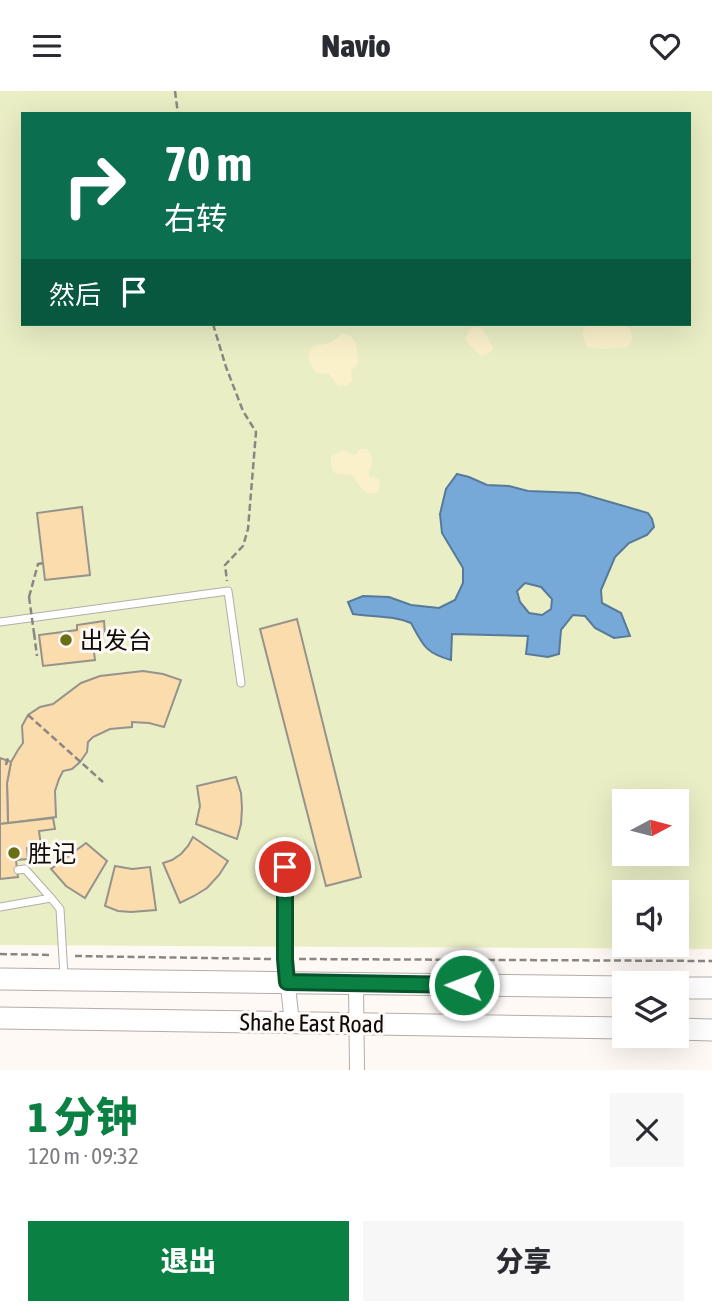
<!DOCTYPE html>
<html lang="zh">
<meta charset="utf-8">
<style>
body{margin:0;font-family:"Asap Condensed","Noto Sans SC",sans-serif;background:#f7f7f7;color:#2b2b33;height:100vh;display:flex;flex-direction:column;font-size:26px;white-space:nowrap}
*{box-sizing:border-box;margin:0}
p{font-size:23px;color:#7c7c81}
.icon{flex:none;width:38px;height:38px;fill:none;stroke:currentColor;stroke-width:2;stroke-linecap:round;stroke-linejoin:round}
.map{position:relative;height:979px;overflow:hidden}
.panel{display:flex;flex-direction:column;background:#fff;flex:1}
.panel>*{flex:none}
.guide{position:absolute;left:21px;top:21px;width:670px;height:214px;border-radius:0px;box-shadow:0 7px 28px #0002;background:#0b6e4f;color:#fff;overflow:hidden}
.needle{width:46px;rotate:83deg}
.controls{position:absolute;left:612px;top:698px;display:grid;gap:14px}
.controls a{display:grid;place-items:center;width:77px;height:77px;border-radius:0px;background:#fff;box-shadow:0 7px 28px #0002;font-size:35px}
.pin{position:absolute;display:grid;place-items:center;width:60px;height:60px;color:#fff;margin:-30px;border:4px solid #fff;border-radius:50%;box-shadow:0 2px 7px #0007}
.me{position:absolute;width:77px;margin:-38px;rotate:271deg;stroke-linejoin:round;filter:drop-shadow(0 0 5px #0008)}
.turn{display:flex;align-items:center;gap:24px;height:147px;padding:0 28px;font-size:32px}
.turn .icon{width:91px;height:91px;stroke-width:2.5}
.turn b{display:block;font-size:49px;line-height:60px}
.then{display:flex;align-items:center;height:66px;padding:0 28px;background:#0003;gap:14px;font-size:26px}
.round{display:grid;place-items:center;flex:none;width:74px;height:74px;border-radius:0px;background:#f7f7f7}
.head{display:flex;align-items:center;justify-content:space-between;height:119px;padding:0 28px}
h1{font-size:42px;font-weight:800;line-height:52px;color:#0b8043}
.cta{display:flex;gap:14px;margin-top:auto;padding:14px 28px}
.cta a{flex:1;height:80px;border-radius:0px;background:#0b8043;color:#fff;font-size:28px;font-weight:800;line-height:80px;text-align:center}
.cta a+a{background:#f7f7f7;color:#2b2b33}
header{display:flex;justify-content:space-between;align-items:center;height:91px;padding:0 28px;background:#fff;font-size:32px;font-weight:800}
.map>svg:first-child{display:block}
</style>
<header><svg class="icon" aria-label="menu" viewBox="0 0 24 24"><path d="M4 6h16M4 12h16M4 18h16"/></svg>Navio<svg class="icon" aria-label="heart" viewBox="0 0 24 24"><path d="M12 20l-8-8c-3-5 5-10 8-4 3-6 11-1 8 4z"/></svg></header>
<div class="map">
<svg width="712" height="979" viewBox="0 0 712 979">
<rect width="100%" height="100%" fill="#fff9f6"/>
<!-- green -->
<path fill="#eaeec5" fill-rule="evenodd" d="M0,0H712V858L0,854ZM23,23H690V233H23ZM625,710H677V763H625ZM625,802H677V854H625Z"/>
<!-- sand -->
<g fill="#faf1cb">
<path d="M587,233H608L611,236L624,235L630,238L633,247L628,256L605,258L588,256C582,248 581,241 587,233Z"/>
<path d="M475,236H480C485,240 491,251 493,257C490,263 485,264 479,264L465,248L470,238Z"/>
<path d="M342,242C358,245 357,257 358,271L351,281L352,290L348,294L338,295L329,283L316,282C310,272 305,266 313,255C327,253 331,254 342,242Z"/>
<path d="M360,358H367C378,371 368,374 369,386L379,388L380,395L378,401C363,407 360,393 352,384L334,382L331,374V365L343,359L353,364L356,363Z"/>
</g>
<!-- water -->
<path fill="#76a9d7" stroke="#577a9a" stroke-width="2" fill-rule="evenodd" d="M457,383L469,386L487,394L509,395L528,400L579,402L648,422L652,428L654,436L647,444L629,452L615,466L601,499L602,512L621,522L630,545L614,547L595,537L585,525L573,524L561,539L559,563L548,566L526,563L528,545L452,543L451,569C425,562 423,554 411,532C392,524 372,526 353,523L348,511L363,505L389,506L411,514L439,517L455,509L463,492V477L442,442L440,423L446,398ZM525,492L541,496L552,508L551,518L542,524L529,522L520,511L517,500Z"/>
<!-- building -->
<g fill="#fadcad" stroke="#96938d" stroke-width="2">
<path d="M82,416L90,484L45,489L37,422Z"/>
<path d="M297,528L361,786L326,795L260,538Z"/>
<path d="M104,530L105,543L92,545L95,569L43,575L39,544L77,539V534Z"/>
<path d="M143,580L163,583L181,589L164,636L149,632L132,631V636L110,638L93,646L88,651L87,661L80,671L72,678L63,680L59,688L55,700L56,726L8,732L7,692L11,671L18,659L23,652L22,635L28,624L40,616L53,613L81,592L100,585Z"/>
<path d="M0,667L11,671L7,692L8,732L0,733Z"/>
<path d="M236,686L241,702L242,717L241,733L237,748L196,733L200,715L197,695Z"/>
<path d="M53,727L55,738L39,740L41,755L27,757L28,768L16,769L18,786L0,788V733Z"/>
<path d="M193,746L228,770L219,784L207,797L194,805L180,812L163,772L172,769L181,763L188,755Z"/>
<path d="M86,752L107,770L85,807L66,795L51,778Z"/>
<path d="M115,775L132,778L150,776L156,819L131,821L118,820L105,815Z"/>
</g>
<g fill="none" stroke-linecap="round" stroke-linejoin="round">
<!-- service casing -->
<g stroke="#b4aca9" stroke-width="9">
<g id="service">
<path d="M0,531L228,500L241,592"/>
<path d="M18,779L25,778L51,807"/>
<path d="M0,816L51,807L60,818L64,885"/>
<path d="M285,868V776"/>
</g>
</g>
<!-- minor casing -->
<g stroke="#b4aca9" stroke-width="16">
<g id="minor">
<path d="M285,868L292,932"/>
<path d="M356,892L357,979"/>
</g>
</g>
<!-- primary casing -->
<g stroke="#b4aca9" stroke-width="23">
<g id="primary">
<path d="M0,888L625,896"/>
<path d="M677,897H712"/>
<path d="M0,927L625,937"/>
<path d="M677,938L712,939"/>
</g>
</g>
<!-- path -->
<g stroke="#8b8684" stroke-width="2.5" stroke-dasharray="7 3.5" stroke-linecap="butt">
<path d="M175,0L178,23"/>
<path d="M213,233L226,276L243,320L256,341L248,438L243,455L225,474L227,490"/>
<path d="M29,506L38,473L43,472"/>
<path d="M34,542L37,565"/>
<path d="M28,624L103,691"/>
<path d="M6,674L8,666"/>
<path d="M0,863L51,864"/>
<path d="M75,865L271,868"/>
<path d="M299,868L712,870"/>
</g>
<!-- service -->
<use href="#service" stroke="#fff" stroke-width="7"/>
<!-- minor -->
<use href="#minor" stroke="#fff" stroke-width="14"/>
<!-- primary -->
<use href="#primary" stroke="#fff" stroke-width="21"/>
<!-- path-bridge -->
<path stroke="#8b8684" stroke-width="2.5" stroke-dasharray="7 3.5" stroke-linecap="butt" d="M29,506L34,542"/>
</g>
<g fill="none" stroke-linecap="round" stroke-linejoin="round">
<!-- route casing -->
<g stroke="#07532c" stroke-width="18">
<path id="route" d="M285,776V868L287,891L464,894"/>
</g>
<!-- route -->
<use href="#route" stroke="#0b8043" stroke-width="12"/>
</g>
<!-- markers -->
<g fill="#6b6f14" stroke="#fff9f6" stroke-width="2.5">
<circle cx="66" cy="549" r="7"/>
<circle cx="14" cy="762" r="7"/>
</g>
<g text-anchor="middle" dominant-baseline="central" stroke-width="6" stroke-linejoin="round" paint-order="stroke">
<!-- poi labels -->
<g font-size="24" fill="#0e0b0a" stroke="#fff9f6" text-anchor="start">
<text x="80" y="549">出发台</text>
<text x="28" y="762">胜记</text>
</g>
<!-- street labels -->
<g font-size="24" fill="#0e0b0a" stroke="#fff9f6">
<text transform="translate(312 932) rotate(1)">Shahe East Road</text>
</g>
</g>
</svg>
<div class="controls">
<a><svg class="needle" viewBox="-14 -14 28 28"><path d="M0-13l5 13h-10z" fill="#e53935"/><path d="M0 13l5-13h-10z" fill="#7c7c81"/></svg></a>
<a><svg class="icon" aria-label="sound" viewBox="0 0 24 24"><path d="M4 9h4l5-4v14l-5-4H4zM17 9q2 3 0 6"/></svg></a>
<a><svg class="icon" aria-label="layers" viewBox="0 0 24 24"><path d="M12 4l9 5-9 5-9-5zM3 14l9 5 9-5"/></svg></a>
</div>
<div class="pin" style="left:285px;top:776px;background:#d93025"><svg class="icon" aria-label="arrive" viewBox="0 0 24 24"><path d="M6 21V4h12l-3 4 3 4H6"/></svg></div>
<svg class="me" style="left:464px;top:894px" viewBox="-20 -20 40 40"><circle r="17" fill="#0b8043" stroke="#fff" stroke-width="3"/><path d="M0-11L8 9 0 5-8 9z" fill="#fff"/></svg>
<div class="guide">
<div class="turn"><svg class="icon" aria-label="right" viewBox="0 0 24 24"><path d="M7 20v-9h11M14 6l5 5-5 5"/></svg><div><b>70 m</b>右转</div></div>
<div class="then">然后<svg class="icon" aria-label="arrive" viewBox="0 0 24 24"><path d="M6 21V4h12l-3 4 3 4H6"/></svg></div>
</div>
</div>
<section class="panel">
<div class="head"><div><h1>1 分钟</h1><p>120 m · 09:32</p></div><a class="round"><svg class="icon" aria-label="close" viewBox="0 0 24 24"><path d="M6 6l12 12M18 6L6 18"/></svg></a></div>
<div class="cta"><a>退出</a><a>分享</a></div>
</section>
